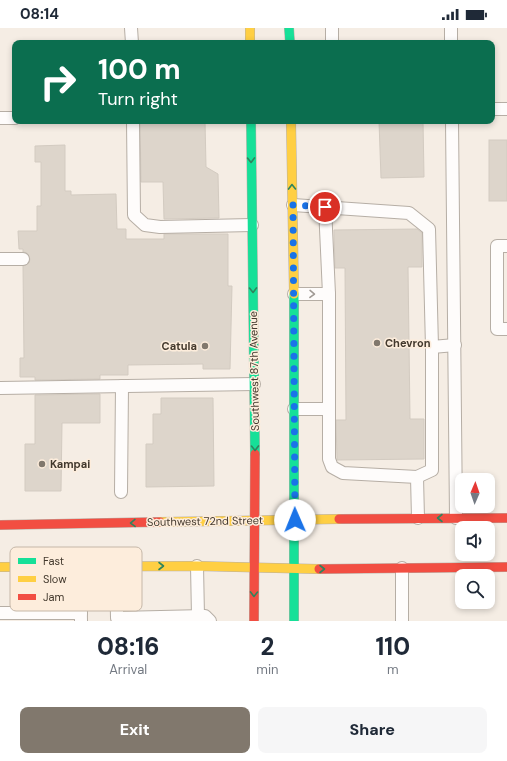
<!DOCTYPE html>
<style>
body{margin:0;font-family:"DM Sans",sans-serif;background:#f6f6f7;color:#1f2937;height:100vh;display:flex;flex-direction:column;font-size:15px;white-space:nowrap}
*{box-sizing:border-box;margin:0}
p{font-size:13px;color:#747a83}
.icon{flex:none;width:22px;height:22px;fill:none;stroke:currentColor;stroke-width:2;stroke-linecap:round;stroke-linejoin:round}
.map{position:relative;height:593px;overflow:hidden}
.side{display:flex;flex-direction:column;background:#fff;flex:1}
.side>*{flex:none}
.top-card{position:absolute;left:12px;top:12px;width:483px;height:84px;border-radius:8px;box-shadow:0 2px 6px #0003;background:#0b6e4f;color:#fff;overflow:hidden}
.needle{width:26px;rotate:2deg}
.controls{position:absolute;left:455px;top:445px;display:grid;gap:8px}
.controls a{display:grid;place-items:center;width:40px;height:40px;border-radius:8px;background:#fff;box-shadow:0 2px 6px #0003;font-size:20px}
.pin{position:absolute;display:grid;place-items:center;width:34px;height:34px;color:#fff;margin:-17px;border:2px solid #fff;border-radius:50%;box-shadow:0 1px 4px #0007}
.me{position:absolute;width:44px;margin:-22px;rotate:359deg;stroke-linejoin:round;filter:drop-shadow(0 0 3px #0008)}
.turn{display:flex;align-items:center;gap:14px;height:84px;padding:0 20px;font-size:18px}
.turn .icon{width:52px;height:52px;stroke-width:2.5}
.turn b{display:block;font-size:28px;line-height:34px}
.eta{display:flex;justify-content:space-evenly;align-items:center;height:68px;text-align:center}
.eta b{font-size:24px;font-weight:800;line-height:28px}
.primary-button{display:flex;gap:8px;margin-top:auto;padding:8px 20px}
.primary-button a{flex:1;height:46px;border-radius:8px;background:#81786d;color:#fff;font-size:16px;font-weight:800;line-height:46px;text-align:center}
.primary-button a+a{background:#f6f6f7;color:#1f2937}
.status{display:flex;justify-content:space-between;align-items:center;height:28px;padding:0 20px;background:#fff;direction:ltr}
.status svg{height:11px;fill:currentColor}
.map>svg:first-child{display:block}
</style>
<div class="status"><b>08:14</b><svg viewBox="0 0 49 12"><path d="M0 12V9h3v3zM5 12V6h3v6zM10 12V3h3v9zM15 12V0h3v12zM26 1h20v11H26zM47 4h2v5h-2z"/></svg></div>
<div class="map">
<svg width="507" height="593" viewBox="0 0 507 593">
<rect width="100%" height="100%" fill="#f5ede4"/>
<!-- building -->
<g fill="#ddd5cb" stroke="#d3cbc1">
<path d="M140,93H205L206,139L218,146L219,190L164,191L163,154H141Z"/>
<path d="M379,93H423L424,149L381,150Z"/>
<rect x="489" y="112" width="18" height="61"/>
<path d="M65,117V163H71V167L116,166L117,201H126V211H164V206H228V258H232L230,341H203V336L128,337V347H100V351L35,352V349H20V330H24L23,238L29,235L30,231L27,225L23,224V221H19L18,203H37V178H41V134H35V118Z"/>
<path d="M417,201L422,205V239H408L410,391H424V431L337,432L336,392H346L345,240H335L334,202Z"/>
<path d="M100,366V395H62L61,463H25V416H35V367Z"/>
<path d="M161,370H213L214,458L146,459V416H153V386H161Z"/>
</g>
<g fill="none" stroke-linecap="round" stroke-linejoin="round">
<!-- lane casing -->
<g stroke="#b6aea5" stroke-width="14">
<g id="lane">
<path d="M131,0L132,15"/>
<path d="M332,0V15"/>
<path d="M451,0V15"/>
<path d="M492,81H507"/>
<path d="M0,90H15"/>
<path d="M133,93L134,187L145,197L160,199L252,197"/>
<path d="M452,93L456,490"/>
<path d="M293,177L409,185L429,201L432,319L455,317"/>
<path d="M325,179L329,266V381"/>
<path d="M507,218H497V301H507"/>
<path d="M0,231H23"/>
<path d="M294,266H329"/>
<path d="M0,360L254,356"/>
<path d="M294,381H329V431L332,439L343,445L417,449L418,490"/>
<path d="M417,449L432,442V319"/>
<path d="M121,464L122,358"/>
<path d="M80,538L81,593"/>
<path d="M116,538L117,590L205,588L210,593"/>
<path d="M197,538L198,588"/>
<path d="M402,540V593"/>
<path d="M0,585H81"/>
</g>
</g>
<!-- fast casing -->
<g stroke="#b6aea5" stroke-width="10">
<g id="fast">
<path d="M289,0L290,15"/>
<path d="M251,93L255,426"/>
<path d="M294,266V593"/>
</g>
</g>
<!-- slow casing -->
<g stroke="#b6aea5" stroke-width="10">
<g id="slow">
<path d="M250,0V15"/>
<path d="M291,93L294,266"/>
<path d="M160,494L339,491"/>
<path d="M0,539L197,538L319,541"/>
</g>
</g>
<!-- jam casing -->
<g stroke="#b6aea5" stroke-width="10">
<g id="jam">
<path d="M339,491L507,490"/>
<path d="M0,497L160,494"/>
<path d="M319,541L507,539"/>
<path d="M254,593L255,426"/>
</g>
</g>
<!-- lane -->
<use href="#lane" stroke="#fefcfb" stroke-width="12"/>
<!-- fast -->
<use href="#fast" stroke="#16e098" stroke-width="9"/>
<!-- slow -->
<use href="#slow" stroke="#ffcf43" stroke-width="9"/>
<!-- jam -->
<use href="#jam" stroke="#f24e42" stroke-width="9"/>
</g>
<!-- one-way arrows -->
<defs><path id="oneway-chevron" d="M-2-3.5L2.5 0L-2 3.5" fill="none" stroke-width="1.6" stroke-linecap="round" stroke-linejoin="round"/></defs>
<g stroke="#2f845d">
<use href="#oneway-chevron" transform="translate(251 132) rotate(89)"/>
<use href="#oneway-chevron" transform="translate(292 159) rotate(-91)"/>
<use href="#oneway-chevron" transform="translate(253 262) rotate(89)"/>
<use href="#oneway-chevron" transform="translate(255 420) rotate(89)"/>
<use href="#oneway-chevron" transform="translate(440 490) rotate(180)"/>
<use href="#oneway-chevron" transform="translate(133 495) rotate(179)"/>
<use href="#oneway-chevron" transform="translate(161 538)"/>
<use href="#oneway-chevron" transform="translate(322 541)"/>
<use href="#oneway-chevron" transform="translate(254 566) rotate(91)"/>
</g>
<use stroke="#a09a94" href="#oneway-chevron" transform="translate(312 266) rotate(1)"/>
<g fill="none" stroke-linecap="round" stroke-linejoin="round">
<!-- route -->
<path stroke="#1a73e8" stroke-width="7" stroke-dasharray="0 12.6" d="M295,492L293,177L325,179"/>
</g>
<!-- markers -->
<g fill="#81786d" stroke="#fdeddc" stroke-width="1.5">
<circle cx="377" cy="315" r="4"/>
<circle cx="205" cy="318" r="4"/>
<circle cx="42" cy="436" r="4"/>
</g>
<g text-anchor="middle" dominant-baseline="central" stroke-width="3" stroke-linejoin="round" paint-order="stroke">
<!-- poi labels -->
<g font-size="11" font-weight="bold" fill="#43392d" stroke="#fdeddc" text-anchor="start">
<text x="385" y="315">Chevron</text>
<text x="197" y="318" text-anchor="end">Catula</text>
<text x="50" y="436">Kampai</text>
</g>
<!-- street labels -->
<g font-size="11" fill="#43392d" stroke="#fdeddc">
<text transform="translate(254 343) rotate(-91)">Southwest 87th Avenue</text>
<text transform="translate(205 493) rotate(-1)">Southwest 72nd Street</text>
</g>
</g>
<!-- legend -->
<rect x="10" y="519" width="132" height="64" rx="6" fill="#fdeddc" stroke="#c5b7a8" stroke-width="1"/>
<rect x="18" y="530" width="18" height="6" fill="#16e098"/>
<rect x="18" y="548" width="18" height="6" fill="#ffcf43"/>
<rect x="18" y="566" width="18" height="6" fill="#f24e42"/>
<g font-size="11" fill="#43392d">
<text x="43" y="537">Fast</text>
<text x="43" y="555">Slow</text>
<text x="43" y="573">Jam</text>
</g>
</svg>
<div class="controls">
<a><svg class="needle" viewBox="-14 -14 28 28"><path d="M0-13l5 13h-10z" fill="#e53935"/><path d="M0 13l5-13h-10z" fill="#747a83"/></svg></a>
<a><svg class="icon" aria-label="sound" viewBox="0 0 24 24"><path d="M4 9h4l5-4v14l-5-4H4zM17 9q2 3 0 6"/></svg></a>
<a><svg class="icon" aria-label="search" viewBox="0 0 24 24"><circle cx="10" cy="10" r="6"/><path d="M15 15l6 6"/></svg></a>
</div>
<div class="pin" style="left:325px;top:179px;background:#d93025"><svg class="icon" aria-label="arrive" viewBox="0 0 24 24"><path d="M6 21V4h12l-3 4 3 4H6"/></svg></div>
<svg class="me" style="left:295px;top:492px" viewBox="-20 -20 40 40"><circle r="19" fill="#fff"/><path d="M0-13L10 11 0 6-10 11z" fill="#1a73e8"/></svg>
<div class="top-card">
<div class="turn"><svg class="icon" aria-label="right" viewBox="0 0 24 24"><path d="M7 20v-9h11M14 6l5 5-5 5"/></svg><div><b>100 m</b>Turn right</div></div>
</div>
</div>
<section class="side">
<div class="eta">
<div><b>08:16</b><p>Arrival</p></div>
<div><b>2</b><p>min</p></div>
<div><b>110</b><p>m</p></div>
</div>
<div class="primary-button"><a>Exit</a><a>Share</a></div>
</section>
